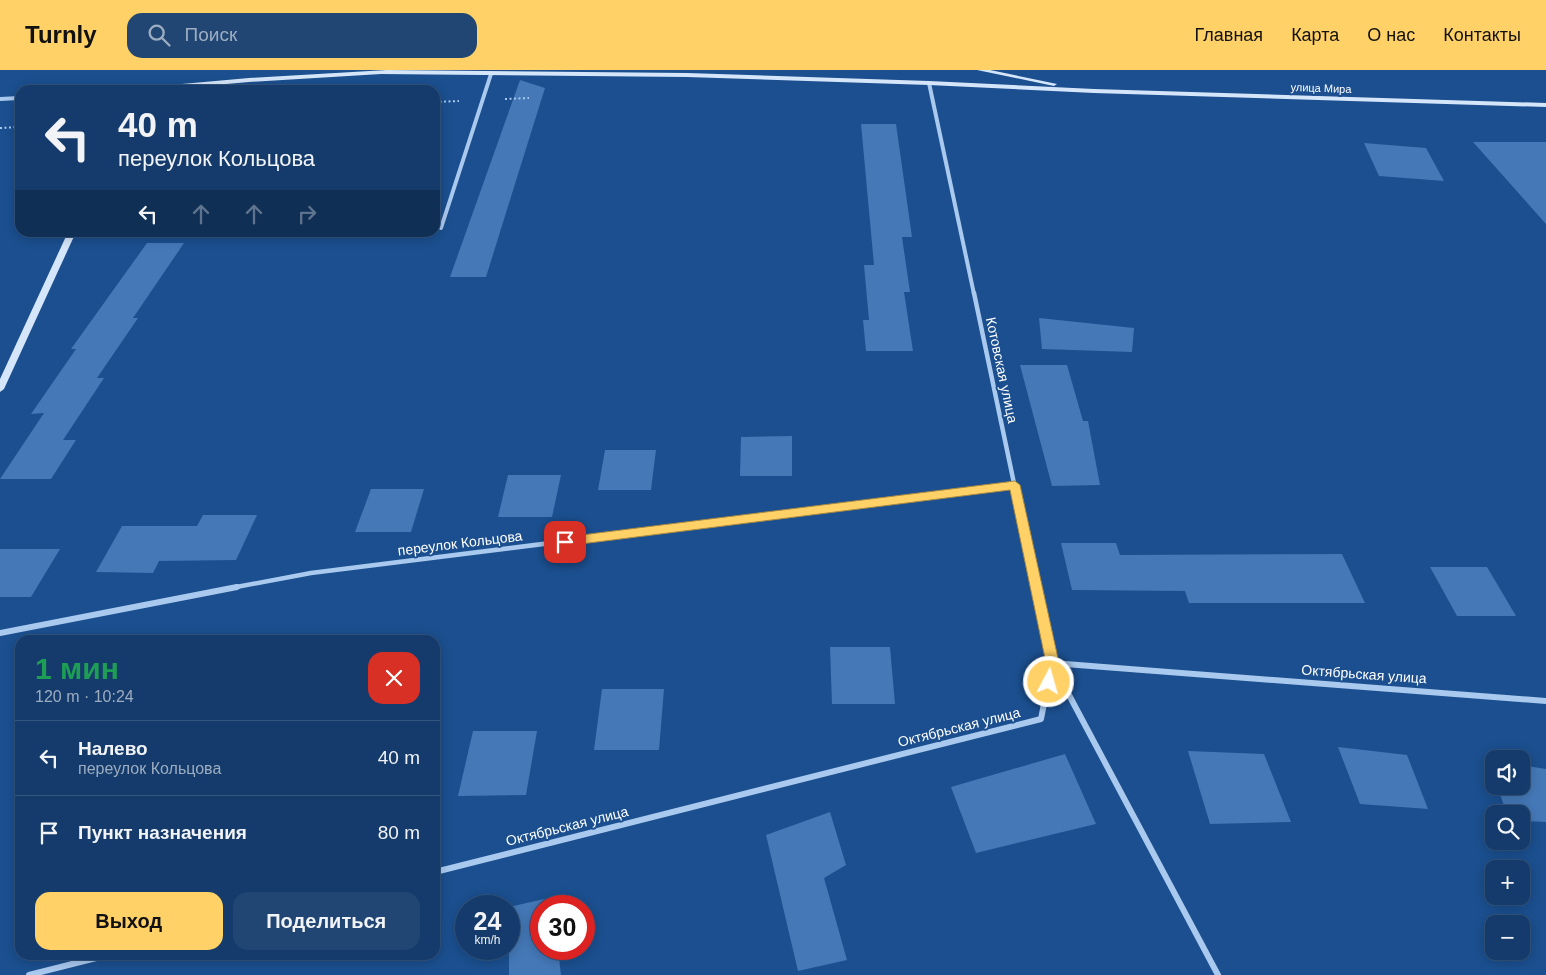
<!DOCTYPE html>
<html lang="ru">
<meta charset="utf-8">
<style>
body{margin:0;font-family:Helvetica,sans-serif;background:#214673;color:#f1f3f6;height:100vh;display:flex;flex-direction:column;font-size:19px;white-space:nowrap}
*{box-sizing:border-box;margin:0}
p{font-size:16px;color:#9dadc1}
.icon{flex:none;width:28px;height:28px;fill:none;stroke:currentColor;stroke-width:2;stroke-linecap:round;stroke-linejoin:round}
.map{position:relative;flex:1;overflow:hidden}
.side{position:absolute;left:15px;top:565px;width:425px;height:325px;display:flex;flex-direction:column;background:#143b6b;border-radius:15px;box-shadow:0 2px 12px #0003,0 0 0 1px #33557e}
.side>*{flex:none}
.top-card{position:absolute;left:15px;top:15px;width:425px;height:152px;border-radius:15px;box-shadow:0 2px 12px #0003,0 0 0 1px #33557e;background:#143b6b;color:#f1f3f6;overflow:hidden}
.controls{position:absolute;left:1485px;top:680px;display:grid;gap:10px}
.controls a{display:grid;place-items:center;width:45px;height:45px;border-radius:10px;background:#143b6b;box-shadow:0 2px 12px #0003,0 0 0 1px #33557e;font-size:25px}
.speed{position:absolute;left:455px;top:825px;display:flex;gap:10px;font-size:25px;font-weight:700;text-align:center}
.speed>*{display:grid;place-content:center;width:65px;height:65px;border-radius:50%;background:#143b6b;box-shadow:0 2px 12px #0003,0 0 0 1px #33557e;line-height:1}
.speed small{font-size:12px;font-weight:400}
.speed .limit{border:8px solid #d22;background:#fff;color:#111}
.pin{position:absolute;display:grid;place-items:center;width:42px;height:42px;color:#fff;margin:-21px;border-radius:10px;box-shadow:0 2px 8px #0006}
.me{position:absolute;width:55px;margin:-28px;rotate:6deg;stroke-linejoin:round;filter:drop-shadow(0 0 4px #0008)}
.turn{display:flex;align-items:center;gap:18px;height:105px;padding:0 20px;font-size:22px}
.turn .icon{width:65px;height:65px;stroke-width:2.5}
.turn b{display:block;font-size:35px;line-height:42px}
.lanes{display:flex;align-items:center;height:48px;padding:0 20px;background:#0003;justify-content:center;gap:25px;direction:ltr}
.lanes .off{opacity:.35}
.round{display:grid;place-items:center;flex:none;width:52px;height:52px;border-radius:15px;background:#214673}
.head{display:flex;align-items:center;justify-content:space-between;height:85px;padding:0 20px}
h1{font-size:30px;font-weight:700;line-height:38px;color:#1e9e55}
.cta{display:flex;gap:10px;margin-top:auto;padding:10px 20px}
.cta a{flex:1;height:58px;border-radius:15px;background:#ffd166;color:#111;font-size:20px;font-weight:700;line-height:58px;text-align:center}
.cta a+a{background:#214673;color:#f1f3f6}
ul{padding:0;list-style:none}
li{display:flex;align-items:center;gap:15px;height:75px;padding:0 20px;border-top:1px solid #33557e}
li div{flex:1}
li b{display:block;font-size:19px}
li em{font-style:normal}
header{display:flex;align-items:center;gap:30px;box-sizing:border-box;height:70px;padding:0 25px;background:#ffd166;color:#111}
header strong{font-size:24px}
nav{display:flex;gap:28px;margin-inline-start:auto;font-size:18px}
.search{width:350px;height:45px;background:#214673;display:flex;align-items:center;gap:12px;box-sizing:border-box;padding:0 18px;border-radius:15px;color:#9dadc1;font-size:19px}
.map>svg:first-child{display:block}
</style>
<header>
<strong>Turnly</strong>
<div class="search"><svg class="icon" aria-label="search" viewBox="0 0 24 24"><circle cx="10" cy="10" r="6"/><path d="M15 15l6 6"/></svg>Поиск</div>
<nav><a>Главная</a><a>Карта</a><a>О нас</a><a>Контакты</a></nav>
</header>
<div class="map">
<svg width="1546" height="905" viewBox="0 0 1546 905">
<rect width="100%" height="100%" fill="#1b4f8f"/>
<!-- building -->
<g fill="#4478b7">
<path d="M520,10L545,18L486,207H450Z"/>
<path d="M861,54H896L912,167H902L910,222H904L913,281H866L863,250H869L864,195H874Z"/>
<path d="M1473,72H1546V154Z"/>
<path d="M1364,73L1426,78L1444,111L1379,106Z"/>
<path d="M147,173H184L133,248H138L97,308H104L63,370H76L51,409H0L44,343L31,344L76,279H71Z"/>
<path d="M1039,248L1134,258L1132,282L1042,279Z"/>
<path d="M1020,295H1067L1083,351H1088L1100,415L1052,416Z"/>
<path d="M792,366V406H740L741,367Z"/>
<path d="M605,380H656L651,420H598Z"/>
<path d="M508,405H561L552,447H498Z"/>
<path d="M371,419H424L411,462H355Z"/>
<path d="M203,445H257L236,490L159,491L153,503L96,502L122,456H197Z"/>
<path d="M1061,473H1116L1120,485L1342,484L1365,533H1189L1185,521L1072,520Z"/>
<path d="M0,479H60L31,527H0Z"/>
<path d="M1430,497H1487L1516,546H1457Z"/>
<path d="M830,577H890L895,634H832Z"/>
<path d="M602,619H664L659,680H594Z"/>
<path d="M473,661H537L526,725L458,726Z"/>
<path d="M1338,677L1407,685L1428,739L1360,734Z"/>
<path d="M1188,681L1264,684L1291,752L1210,754Z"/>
<path d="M1065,684L1096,754L976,783L951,717Z"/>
<path d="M1521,695L1546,699V752L1521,751V744H1507L1497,716H1521Z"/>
<path d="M830,742L846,795L824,808L847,890L798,901L766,765Z"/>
<path d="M553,827L554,836H541V879H558L561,905H509V837Z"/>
</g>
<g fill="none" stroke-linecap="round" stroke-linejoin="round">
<!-- path -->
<g stroke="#a9c9ee" stroke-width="2" stroke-dasharray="2 2.5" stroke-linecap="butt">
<path d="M505,29L529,28"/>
<path d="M435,32L459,31"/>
<path d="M0,58L20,57"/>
</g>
<!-- minor-far2 -->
<g stroke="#a9c9ee" stroke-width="4">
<path d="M929,13L974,224"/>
<path d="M441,158L491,4"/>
</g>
<!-- minor-far1 -->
<g stroke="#a9c9ee" stroke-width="4.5">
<path d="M974,223L1036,518"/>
<path d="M231,518L311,503L1015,415"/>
</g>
<!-- minor -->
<g stroke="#a9c9ee" stroke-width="6">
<path d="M1036,517L1052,593L1218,905"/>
<path d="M0,563L237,517"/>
<path d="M435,802L1041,649L1052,593L1546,631"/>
<path d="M29,905L108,885"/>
</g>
<!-- tertiary -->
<g fill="#a9c9ee" fill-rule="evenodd">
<path d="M138,17L140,18V20H116L119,18Z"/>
<path d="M20,26V30L0,31V27Z"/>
</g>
<!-- secondary -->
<g fill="#d6e6fa" fill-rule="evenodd">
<path d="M387,0L687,3L929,11L1094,19L1546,33V37L1094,23L929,15L687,7L381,4L249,12L158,20H134L137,18L249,8Z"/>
<path d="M977,0H990L1057,14L1054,16Z"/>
<path d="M68,162H76L4,319L0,322V309Z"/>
</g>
</g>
<!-- route -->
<path fill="#ffd166" stroke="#a68842" d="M1015,411L1020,415L1059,593L1053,615L1049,617L1044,615L1042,612L1046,593L1010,420L565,476L559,472L565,467Z"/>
<g text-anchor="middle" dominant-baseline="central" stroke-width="4" stroke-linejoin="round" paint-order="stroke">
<!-- far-street labels -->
<g font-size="11" fill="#fff" stroke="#1b4f8f">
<text transform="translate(1321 18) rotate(2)">улица Мира</text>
</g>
<!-- street labels -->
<g font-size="14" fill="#fff" stroke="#1b4f8f">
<text transform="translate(1002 300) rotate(78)">Котовская улица</text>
<text transform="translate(460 473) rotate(-7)">переулок Кольцова</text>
<text transform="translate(1364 604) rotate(4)">Октябрьская улица</text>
<text transform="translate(959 657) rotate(-14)">Октябрьская улица</text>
<text transform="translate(567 756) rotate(-14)">Октябрьская улица</text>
</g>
</g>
</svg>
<div class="controls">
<a><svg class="icon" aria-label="sound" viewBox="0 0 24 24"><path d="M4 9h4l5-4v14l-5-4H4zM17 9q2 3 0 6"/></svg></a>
<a><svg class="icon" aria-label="search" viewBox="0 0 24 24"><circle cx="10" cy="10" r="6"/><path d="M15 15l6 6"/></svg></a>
<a>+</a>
<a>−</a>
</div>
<div class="speed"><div>24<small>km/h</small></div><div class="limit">30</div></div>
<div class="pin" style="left:565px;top:472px;background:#d93025"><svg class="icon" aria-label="arrive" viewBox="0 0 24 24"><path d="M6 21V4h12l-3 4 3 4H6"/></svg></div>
<svg class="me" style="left:1049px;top:612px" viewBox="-20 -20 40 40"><circle r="17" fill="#ffd166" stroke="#fff" stroke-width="3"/><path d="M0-11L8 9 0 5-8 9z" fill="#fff"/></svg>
<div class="top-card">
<div class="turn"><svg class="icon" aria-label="left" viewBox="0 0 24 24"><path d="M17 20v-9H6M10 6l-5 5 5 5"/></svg><div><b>40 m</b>переулок Кольцова</div></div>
<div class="lanes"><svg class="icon" aria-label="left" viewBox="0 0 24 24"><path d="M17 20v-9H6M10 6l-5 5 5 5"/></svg><svg class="icon off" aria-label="ahead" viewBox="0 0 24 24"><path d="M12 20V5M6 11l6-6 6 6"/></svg><svg class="icon off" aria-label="ahead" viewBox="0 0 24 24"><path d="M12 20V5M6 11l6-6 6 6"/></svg><svg class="icon off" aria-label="right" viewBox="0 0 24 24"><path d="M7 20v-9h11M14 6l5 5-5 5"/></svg></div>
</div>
<section class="side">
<div class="head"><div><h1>1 мин</h1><p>120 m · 10:24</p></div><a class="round" style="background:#d93025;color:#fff"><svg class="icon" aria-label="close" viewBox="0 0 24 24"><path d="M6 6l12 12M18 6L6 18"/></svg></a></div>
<ul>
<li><svg class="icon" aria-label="left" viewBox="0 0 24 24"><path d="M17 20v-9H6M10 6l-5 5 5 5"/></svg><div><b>Налево</b><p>переулок Кольцова</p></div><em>40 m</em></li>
<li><svg class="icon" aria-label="arrive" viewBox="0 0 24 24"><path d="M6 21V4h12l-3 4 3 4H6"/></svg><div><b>Пункт назначения</b></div><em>80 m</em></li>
</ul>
<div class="cta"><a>Выход</a><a>Поделиться</a></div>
</section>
</div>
